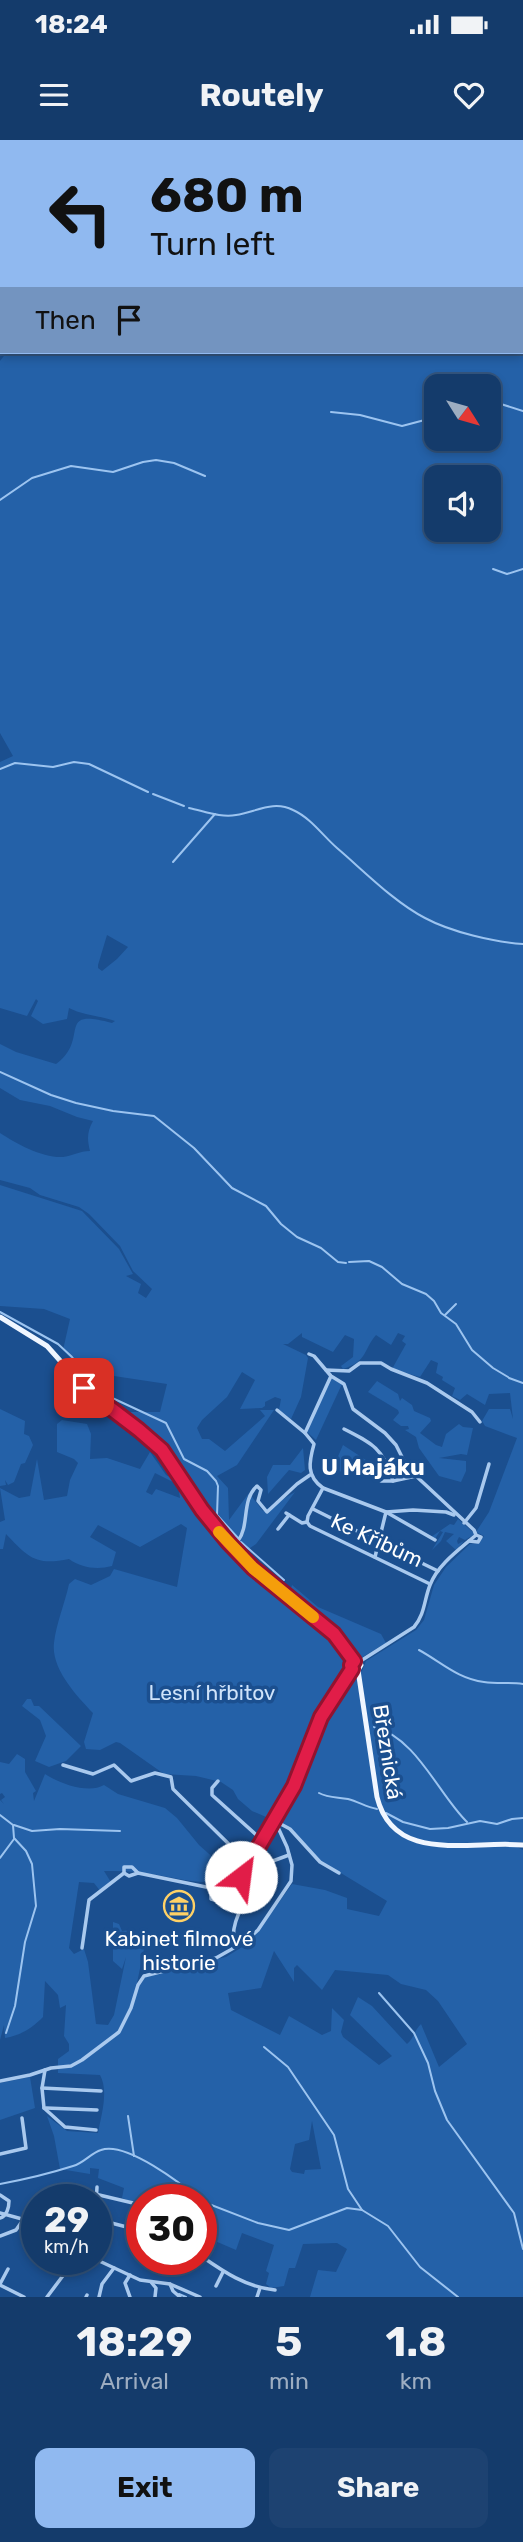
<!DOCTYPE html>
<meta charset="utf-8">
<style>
body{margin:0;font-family:Rubik,sans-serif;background:#1d4271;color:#f1f3f6;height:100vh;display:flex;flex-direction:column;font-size:26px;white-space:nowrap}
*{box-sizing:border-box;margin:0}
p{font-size:23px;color:#9dadc1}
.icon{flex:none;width:38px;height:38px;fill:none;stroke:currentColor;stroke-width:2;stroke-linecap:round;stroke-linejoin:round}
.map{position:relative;height:2157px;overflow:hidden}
.sheet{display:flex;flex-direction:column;background:#143b6b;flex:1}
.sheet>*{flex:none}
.hud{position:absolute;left:0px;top:0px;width:523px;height:214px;box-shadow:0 4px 10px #0003,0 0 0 2px #33557e;background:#90b9f0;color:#111;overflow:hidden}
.needle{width:46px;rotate:127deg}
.fabs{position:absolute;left:424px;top:234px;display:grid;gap:14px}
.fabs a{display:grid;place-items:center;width:77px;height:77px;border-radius:14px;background:#143b6b;box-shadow:0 4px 10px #0003,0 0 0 2px #33557e;font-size:35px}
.speed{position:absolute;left:21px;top:2044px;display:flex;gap:14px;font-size:35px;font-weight:700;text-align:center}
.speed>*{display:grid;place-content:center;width:91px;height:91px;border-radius:50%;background:#143b6b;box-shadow:0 4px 10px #0003,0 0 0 2px #33557e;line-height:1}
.speed small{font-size:18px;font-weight:400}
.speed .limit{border:10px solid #d22;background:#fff;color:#111}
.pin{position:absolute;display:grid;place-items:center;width:60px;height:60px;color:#fff;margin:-30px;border-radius:14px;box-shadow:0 4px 10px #0006}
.me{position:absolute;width:77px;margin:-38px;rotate:30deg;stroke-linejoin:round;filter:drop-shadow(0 0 5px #0008)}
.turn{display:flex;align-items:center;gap:24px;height:147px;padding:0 35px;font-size:32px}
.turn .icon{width:91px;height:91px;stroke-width:2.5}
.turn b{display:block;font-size:49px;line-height:60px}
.then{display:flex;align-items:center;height:66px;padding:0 35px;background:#0003;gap:14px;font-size:26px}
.eta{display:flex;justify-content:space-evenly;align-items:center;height:119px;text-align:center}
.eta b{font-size:42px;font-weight:700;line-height:49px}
.action{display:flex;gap:14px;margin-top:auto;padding:14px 35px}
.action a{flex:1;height:80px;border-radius:14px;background:#90b9f0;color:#111;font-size:28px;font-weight:700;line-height:80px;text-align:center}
.action a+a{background:#1d4271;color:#f1f3f6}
.status{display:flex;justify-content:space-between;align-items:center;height:49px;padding:0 35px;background:#143b6b;direction:ltr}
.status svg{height:19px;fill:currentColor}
header{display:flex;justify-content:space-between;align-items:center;height:91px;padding:0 35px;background:#143b6b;font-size:32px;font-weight:700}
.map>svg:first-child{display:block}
</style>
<div class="status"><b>18:24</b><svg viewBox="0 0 49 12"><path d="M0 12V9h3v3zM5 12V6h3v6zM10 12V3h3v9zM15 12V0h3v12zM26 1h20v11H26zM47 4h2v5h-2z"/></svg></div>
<header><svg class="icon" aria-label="menu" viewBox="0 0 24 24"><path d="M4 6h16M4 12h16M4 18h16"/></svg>Routely<svg class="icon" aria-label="heart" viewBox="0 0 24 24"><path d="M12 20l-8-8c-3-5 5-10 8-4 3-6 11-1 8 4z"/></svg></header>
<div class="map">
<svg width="523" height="2157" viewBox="0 0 523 2157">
<rect width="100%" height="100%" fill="#1b4f8f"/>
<!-- green -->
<g fill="#2461a8" fill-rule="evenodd">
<path d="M487,0H523V1702L451,1703V1707H517L523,1710V2157H310L318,2130L336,2132L347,2109L337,2103L303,2104L295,2128H289L284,2146L271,2148L266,2144L269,2133L266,2131L274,2105L242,2093L236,2110L201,2095V2060H142V2065L122,2058L124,2048L98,2038L99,2029L90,2028V2034L60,2029L54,1996L47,1976L67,1991L98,1993C101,1976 109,1951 100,1935L58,1933V1919L69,1911V1904L64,1896L66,1865L60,1868L58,1855L45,1841L43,1877C31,1889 21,1895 5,1898L4,1885L0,1900V1660L4,1664L1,1660L5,1657L2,1653L0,1654V1622L9,1624L17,1614L25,1619V1632L36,1651L33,1653L34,1661L45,1634C60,1644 89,1654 104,1645L118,1654L165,1668L177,1678L199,1705L235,1737C205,1749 173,1736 143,1733C130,1731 117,1731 104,1731L112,1744L101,1752L94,1743L79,1742L69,1808L74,1814L84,1809L88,1822L96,1884L108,1885L114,1875L126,1817L122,1829L113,1821V1782L119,1784L122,1791L133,1790L131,1804L127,1806L144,1809L137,1843L140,1845L146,1836L226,1817L250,1802L292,1744L325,1750L347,1758V1769L379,1776L387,1761L321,1721L278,1680L303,1630L324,1575L345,1541L362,1531L366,1521L416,1490L424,1480L434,1445L446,1427L470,1404L479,1403L484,1396L476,1392L489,1372L517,1298L485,1286L482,1281L489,1269H510L513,1279L510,1253L489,1254L485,1265L467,1254L460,1260L452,1256L455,1248L442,1240L443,1237L436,1233L438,1223L431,1220L420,1237L392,1229L406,1204L402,1201L405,1196L398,1193L391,1205L376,1195C363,1210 368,1221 343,1229L341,1226L353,1217L354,1199L345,1195L333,1212L302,1197V1193L288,1204H283L306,1215L308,1218L301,1257L291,1279L279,1270L281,1259L275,1257L265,1262V1266L262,1268L240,1269L255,1240L242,1232L227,1257L202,1280L197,1288L202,1299H209L225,1311L265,1276L260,1270H274L237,1325L217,1336L228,1348L229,1380L249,1353L263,1371L295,1352L256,1404L241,1414L227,1399L170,1315L123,1272H160L167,1244L114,1236L86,1235L63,1210L70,1179L44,1169L0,1166V1045L82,1071L119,1109L133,1134L126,1136L141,1144L138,1153L146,1158L152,1149L133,1131L120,1106L89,1074L79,1067L40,1055L30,1048L0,1040V993C17,1004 42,1018 63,1017C71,1016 80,1011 90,1011C87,999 87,992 93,981L77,977L50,966L20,960L0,948V933L5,935L0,932V904L16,912L56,924C91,899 54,867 112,883L115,881C101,876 82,875 69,868L67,879L43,884L31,876L38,861L36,859L27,876L0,868V622L13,616L0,593V221L7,212H522V2H483ZM436,247H488V299H436ZM436,338H488V390H436ZM107,795L128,807L117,819L102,831L98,828V825ZM274,1811L294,1842V1828L297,1825L322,1850L335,1830L388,1835L401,1844L426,1850L438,1861L467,1904L439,1927L421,1884C414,1891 414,1898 407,1904L372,1866L358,1857L350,1875L392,1916L379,1925L343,1897L341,1892L344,1880L332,1868L331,1891L322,1895L289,1876L280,1895L231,1870L228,1853L261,1848ZM312,1981L321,2029L305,2030L304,2034L292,2032L290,2029L295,2004L309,2000Z"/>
<path d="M331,1238L342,1244L316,1300L307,1292Z"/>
<path d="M377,1241L398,1254L400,1261L402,1258L412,1265L414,1271L430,1278L431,1281L420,1293L436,1305L442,1307L446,1294L459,1284L463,1287L473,1288L467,1315L461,1314L439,1318L466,1321V1331L461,1342L439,1336L419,1308L416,1297L405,1290L409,1289L408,1286H401L393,1280L399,1273L398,1270L368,1252Z"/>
<path d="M0,1269L25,1281L24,1294L29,1296L33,1305L25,1323L21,1324L14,1342L8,1345L5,1340L6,1345L0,1346Z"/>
<path d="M62,1280L87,1284L91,1294L90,1319L107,1318L140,1329L150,1312L166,1335L179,1342L175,1343L155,1333L146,1352L152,1355L156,1349L180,1358L178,1345L182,1346C206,1379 229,1413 260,1441C286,1463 318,1479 340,1505C346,1513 349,1519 346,1529L314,1587L301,1625L298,1624L291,1637L295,1641L273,1680L252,1671L238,1659L233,1650L221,1642L196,1636L164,1634L120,1603L116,1602L100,1610L86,1609L84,1602L93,1573C77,1556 51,1529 54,1503C56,1484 65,1463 69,1444L75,1439L91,1445L110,1436L114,1429L177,1447L187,1388L181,1384L140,1407L98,1385L90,1397L116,1412L112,1426C97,1430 82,1428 69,1419C35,1426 28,1417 6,1394L3,1409H0V1382L5,1380L0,1348L19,1358L30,1356L37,1319L44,1360L67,1356L70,1340L78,1323L74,1319L57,1312V1284Z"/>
<path d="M343,1305L375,1326L381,1339L338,1331L340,1325L336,1321Z"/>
<path d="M303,1308L305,1330L301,1333L289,1330L268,1354L267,1337L273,1325H290Z"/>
<path d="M458,1379L475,1394L465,1400L459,1397L457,1401L458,1404L464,1401L456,1410L446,1401L454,1394L445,1392L441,1401L432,1410L443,1392L440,1391L435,1399L431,1397L450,1384L454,1385Z"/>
<path d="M292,1445L318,1467L381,1494L386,1503L361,1518L356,1517L328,1484L289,1455Z"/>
<path d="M27,1559H31L34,1566H39L81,1606L66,1621L49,1627L35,1621L46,1596L40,1580L22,1566Z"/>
<path d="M30,1937L35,1968L0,1980V1943Z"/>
</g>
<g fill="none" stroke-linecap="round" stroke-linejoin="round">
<!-- stream -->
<g stroke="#9cc4f0" stroke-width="2">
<path d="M308,0L310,2"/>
<path d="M199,2V0"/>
<path d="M488,260L523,271"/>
<path d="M331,272L360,275L402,286L436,277"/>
<path d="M0,360L32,338L71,326L113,332L143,322L156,320L174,323L205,336"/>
<path d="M493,429L507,434L523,429"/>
<path d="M0,629L15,623L53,627L74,622L89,624L148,652"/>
<path d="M153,654L184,666"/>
<path d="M189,668C204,671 221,678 236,675C256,672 273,660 293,670C311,678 323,696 337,708C364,731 394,762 425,778C451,792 494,802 523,804"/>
<path d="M173,722L215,674"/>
<path d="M0,932L51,955L76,963L113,971L154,976L194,1008L232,1048L266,1066L281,1084L297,1097L321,1108L338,1122L346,1123"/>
<path d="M349,1122L369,1121L382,1127L402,1144L426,1154L434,1161L441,1173L456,1184L472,1210L493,1228L508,1237"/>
<path d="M0,1172L58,1204L72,1217L94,1245L108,1256L166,1283L184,1319L207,1331L216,1341L218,1346L217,1375L238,1398"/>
<path d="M445,1175L456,1164"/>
<path d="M509,1238L523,1243"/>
<path d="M241,1402L284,1440"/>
<path d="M419,1510C441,1522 458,1539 484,1542C497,1544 510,1542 523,1544"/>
<path d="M374,1587C416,1597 439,1655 467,1682"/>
<path d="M319,1653C328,1658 338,1657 348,1659C359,1662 366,1667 377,1669"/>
<path d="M386,1673L403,1682L430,1689L448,1688L480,1681L497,1684L512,1679L523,1678"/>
<path d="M0,1675L13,1685L14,1698L26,1711L32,1724L36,1766L25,1802L15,1866L6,1893"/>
<path d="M14,1685L32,1691L60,1689L120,1691"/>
<path d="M0,1718L14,1699"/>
<path d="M379,1853L414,1893L428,1923L435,1951L447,1980L514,2073L523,2109"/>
<path d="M264,1907L288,1927L334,1995L348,2049L362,2070"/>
<path d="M128,1976L134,2016"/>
<path d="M0,2044C27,2039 48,2034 73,2026C84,2023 91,2013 101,2010C126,2001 182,2044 200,2060"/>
<path d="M201,2061L258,2083L289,2090L347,2068L362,2070L388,2086L420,2127L458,2157"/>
<path d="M179,2154L186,2157"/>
</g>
<!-- minor -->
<g stroke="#a9c9ee" stroke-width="3.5">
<path d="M479,2L482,0"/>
<path d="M0,113H2"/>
<path d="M309,1214L314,1216L331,1236L344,1244L353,1269L385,1293L396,1305L404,1321L416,1336L474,1390L476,1395L481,1397L478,1402L469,1401"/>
<path d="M326,1230L349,1231L360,1223H381L391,1229L427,1243L472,1272L480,1282"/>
<path d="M331,1236L305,1293L314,1304C309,1322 306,1336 323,1348L386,1372L413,1370L446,1372L454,1375"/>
<path d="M277,1270L305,1293"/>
<path d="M344,1289C372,1303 384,1309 393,1341L416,1336"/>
<path d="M381,1341H393"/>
<path d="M323,1348L308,1376L307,1382L310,1386L430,1444"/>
<path d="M313,1369L379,1402"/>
<path d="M286,1373L302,1383L307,1382"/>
<path d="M464,1383L476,1368L489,1324"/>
<path d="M278,1389L289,1375"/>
<path d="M230,1402L238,1401C250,1385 241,1360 257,1346L261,1350L258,1361L267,1372L297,1344L310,1335"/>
<path d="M399,1412L438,1431"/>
<path d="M375,1417L386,1372L435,1400"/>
<path d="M359,1522L414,1487C425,1474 424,1460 430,1445C438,1424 460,1409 476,1395"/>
<path d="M63,1625L93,1634L114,1625L131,1641L155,1633L171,1637L173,1649L249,1724"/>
<path d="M218,1641L212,1648V1655L263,1701"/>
<path d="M277,1682L290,1689L320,1722L339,1733"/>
<path d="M124,1733L129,1736L138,1733L206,1747L222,1754L229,1752"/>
<path d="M211,1750V1759L218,1761L226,1758L249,1724L294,1646L322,1577L352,1529"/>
<path d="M236,1807C224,1786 256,1740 270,1722L289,1715"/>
<path d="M82,1808L89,1760L124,1733V1727H132L138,1733"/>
<path d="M0,1941L30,1935L51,1928L71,1926L82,1920L119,1892L131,1868L138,1845L144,1836L216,1818L246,1801L258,1790L291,1741L292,1725L287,1707L275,1681"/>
<path d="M42,1948L101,1951"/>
<path d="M44,1968L65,1987L96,1990"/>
<path d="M44,1968L42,1948L45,1930"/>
<path d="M46,1968L97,1970"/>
<path d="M0,2014L26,2008L22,1978"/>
<path d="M66,2051L95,2054L133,2063"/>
<path d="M0,2055L9,2061C9,2067 7,2076 0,2078"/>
<path d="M96,2063L97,2047"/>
<path d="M0,2073L22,2079L37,2094"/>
<path d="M96,2079L142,2091"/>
<path d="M23,2080L37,2076"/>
<path d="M132,2088L138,2071L142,2072"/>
<path d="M0,2096L16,2090L23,2080"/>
<path d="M201,2116C224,2132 246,2147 275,2150"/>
<path d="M95,2119L140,2140L170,2144L200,2157"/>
<path d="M130,2135L125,2143L130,2157"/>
<path d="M151,2142L156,2148L155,2157"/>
<path d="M0,2144L8,2129"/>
<path d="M170,2144L173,2151L180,2157"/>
<path d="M0,2145L24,2157"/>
<path d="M216,2146L223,2132"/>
<path d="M47,2157L68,2129L62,2119"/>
<path d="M86,2157L87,2155"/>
<path d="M99,2157L102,2144L114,2128"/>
<path d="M257,2157L260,2148"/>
</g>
<!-- major -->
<g stroke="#f0f6ff" stroke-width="5">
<path d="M0,1177L47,1206L89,1253L154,1303L167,1317L202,1370L228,1402L253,1428L334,1494L354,1521"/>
<path d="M358,1530L351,1528L354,1521H359L361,1525L358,1530L377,1657C394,1725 470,1700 523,1705"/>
</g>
</g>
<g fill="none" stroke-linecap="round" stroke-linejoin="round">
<!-- route casing -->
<g stroke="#92132f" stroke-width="18">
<path id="route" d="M84,1248L139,1290L162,1310L202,1370L228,1402L253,1428L334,1494L354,1521L351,1525L352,1529L321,1577L294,1646L241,1737"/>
</g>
<!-- route -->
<use href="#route" stroke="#e11d48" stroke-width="12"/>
<!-- slow -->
<path stroke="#f59e0b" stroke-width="12" d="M219,1392L253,1428L313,1477"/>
</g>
<!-- icons -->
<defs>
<g id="museum-ring" transform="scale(1.575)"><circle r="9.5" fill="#1b4f8f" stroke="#ffd166" stroke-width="1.5"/><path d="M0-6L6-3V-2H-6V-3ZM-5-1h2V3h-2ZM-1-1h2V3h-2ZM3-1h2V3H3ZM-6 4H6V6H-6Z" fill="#ffd166"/></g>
</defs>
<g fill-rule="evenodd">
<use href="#museum-ring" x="179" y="1766"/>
</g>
<g text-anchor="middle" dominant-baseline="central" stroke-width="7" stroke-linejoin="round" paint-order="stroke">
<!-- street labels -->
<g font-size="21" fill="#fff" stroke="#1b4f8f">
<text transform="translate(377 1400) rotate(25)">Ke Křibům</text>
<text transform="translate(388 1612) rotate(81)">Březnická</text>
</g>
<!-- park labels -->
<g font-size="21" fill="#cfe3fa" stroke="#1b4f8f">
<text x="212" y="1552">Lesní hřbitov</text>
</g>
<!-- poi labels -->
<g font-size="21" fill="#fff" stroke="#1b4f8f">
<text x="179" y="1798">Kabinet filmové<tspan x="179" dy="24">historie</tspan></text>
</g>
<!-- neighbourhood labels -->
<g font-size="23" font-weight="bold" fill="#fff" stroke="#1b4f8f">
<text x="373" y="1327">U Majáku</text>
</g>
</g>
</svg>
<div class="fabs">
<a><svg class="needle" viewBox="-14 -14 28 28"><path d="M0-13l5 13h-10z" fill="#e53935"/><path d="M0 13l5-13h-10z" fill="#9dadc1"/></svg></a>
<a><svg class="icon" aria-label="sound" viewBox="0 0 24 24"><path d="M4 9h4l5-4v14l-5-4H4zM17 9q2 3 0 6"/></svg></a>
</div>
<div class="speed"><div>29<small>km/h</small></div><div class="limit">30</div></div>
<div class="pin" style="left:84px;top:1248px;background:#d93025"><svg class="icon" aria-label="arrive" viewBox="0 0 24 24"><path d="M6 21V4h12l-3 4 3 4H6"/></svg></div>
<svg class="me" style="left:241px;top:1737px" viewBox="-20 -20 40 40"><circle r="19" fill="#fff"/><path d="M0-13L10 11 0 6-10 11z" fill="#e11d48"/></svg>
<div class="hud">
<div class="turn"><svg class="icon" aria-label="left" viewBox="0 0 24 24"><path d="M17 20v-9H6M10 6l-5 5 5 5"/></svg><div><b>680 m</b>Turn left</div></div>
<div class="then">Then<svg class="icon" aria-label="arrive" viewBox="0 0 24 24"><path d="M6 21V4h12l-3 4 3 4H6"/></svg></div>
</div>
</div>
<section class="sheet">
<div class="eta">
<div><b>18:29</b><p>Arrival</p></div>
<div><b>5</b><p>min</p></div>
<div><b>1.8</b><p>km</p></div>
</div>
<div class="action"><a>Exit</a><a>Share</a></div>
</section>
